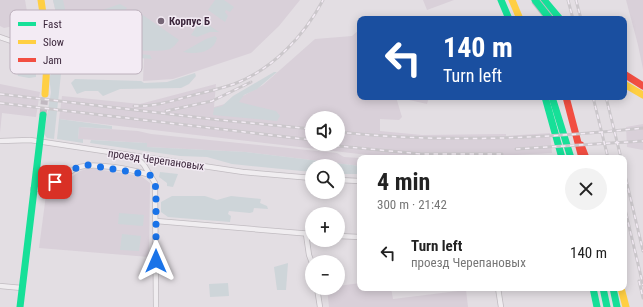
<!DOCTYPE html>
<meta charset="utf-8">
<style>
body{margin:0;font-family:"Roboto Condensed",sans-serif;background:#f2f2f2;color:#222;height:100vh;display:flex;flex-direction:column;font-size:15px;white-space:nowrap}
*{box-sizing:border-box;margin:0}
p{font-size:13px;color:#767676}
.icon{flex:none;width:22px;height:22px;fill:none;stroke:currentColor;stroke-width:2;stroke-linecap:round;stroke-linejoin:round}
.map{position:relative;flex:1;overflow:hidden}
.drawer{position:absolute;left:357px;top:155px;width:270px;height:136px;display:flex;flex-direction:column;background:#fff;border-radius:8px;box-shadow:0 2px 10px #0003}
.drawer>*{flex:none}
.guide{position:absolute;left:357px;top:16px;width:270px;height:84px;border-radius:8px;box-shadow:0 2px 10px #0003;background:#1a4fa0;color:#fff;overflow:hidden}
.tools{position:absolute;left:305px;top:111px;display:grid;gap:8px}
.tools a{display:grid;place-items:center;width:40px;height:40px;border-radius:50%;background:#fff;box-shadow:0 2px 10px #0003;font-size:20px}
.pin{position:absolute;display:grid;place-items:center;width:34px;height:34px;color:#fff;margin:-17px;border-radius:8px;box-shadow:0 2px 6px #0006}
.me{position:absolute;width:44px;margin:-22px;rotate:0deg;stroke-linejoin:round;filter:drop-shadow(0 0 3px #0008)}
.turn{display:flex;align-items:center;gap:14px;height:84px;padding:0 20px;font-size:18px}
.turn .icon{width:52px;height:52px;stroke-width:2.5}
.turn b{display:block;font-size:28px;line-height:34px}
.round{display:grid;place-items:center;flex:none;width:42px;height:42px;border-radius:21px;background:#f2f2f2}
.summary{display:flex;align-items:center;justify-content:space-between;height:68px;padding:0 20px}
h1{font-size:24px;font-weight:700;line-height:30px}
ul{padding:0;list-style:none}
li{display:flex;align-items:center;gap:12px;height:60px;padding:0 20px}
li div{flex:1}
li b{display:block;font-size:15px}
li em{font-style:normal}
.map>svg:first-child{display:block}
</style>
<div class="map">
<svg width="643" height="307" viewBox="0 0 643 307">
<rect width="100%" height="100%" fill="#e3dee3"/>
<!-- built -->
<g fill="#d9d0d9" fill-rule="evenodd">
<path d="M0,0H25L29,23L4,28L0,26Z"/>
<path d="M53,0H300L279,26L251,53L173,79L143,81L144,58L113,56L98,50V48L96,46L94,48L66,34L59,27Z"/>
<path d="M423,0H454L427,10Z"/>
<path d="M626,0H643V69L638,45Z"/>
<path d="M360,29V97H429L427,104L396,97L402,117L399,120L380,119V131L422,135L506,134V136L550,133L552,153L516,155V158H368V155L59,119L62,96L140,104L216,84L214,107L232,102L263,85L315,39L352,36ZM312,118H338V144H312Z"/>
<path d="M0,84L40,92L36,117L2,113L0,133Z"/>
<path d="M643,124V150L627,147L626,127Z"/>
<path d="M79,127L138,131L151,134L337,153L344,157L360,158V166L246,152L147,147L146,143L78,139Z"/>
<path d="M89,168L141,176L150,183L149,257L39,248L46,195L80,171Z"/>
<path d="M360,283V288H391L393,299L466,290L468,307H329L327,288H338V286Z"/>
</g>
<!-- green -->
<g fill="#ced5d9">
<path d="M53,0H63C65,10 69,18 59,25Z"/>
<path d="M215,0H224L234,7L230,12L226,10L225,12L228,16L225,22L208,10Z"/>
<path d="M120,4L127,8L100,37H96L84,28L88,15Z"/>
<path d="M134,9L179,40C176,44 174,47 170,49C159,53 117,50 106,45L107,38Z"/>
<path d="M201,20L219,32H210L197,37L191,35Z"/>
<path d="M215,36L217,38C214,52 197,55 183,52L206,39Z"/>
<path d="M101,47L117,52L150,55L152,59L113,56L98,50Z"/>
<path d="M32,65L36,70V77L29,78L18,76L16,70L21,66Z"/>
<path d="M274,72H277L257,89L244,95L239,102L276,111L280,116L277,121L213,115L214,108L222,106L233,96Z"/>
<path d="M52,73L61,74L54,139L47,138L44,134L51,92L49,77Z"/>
<path d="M195,73L196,76L189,84L181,88L120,89L103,96L98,91H85L77,94L71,83L75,79L141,81L144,83L167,82Z"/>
<path d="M59,119L112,126V129L79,127L78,139H83V143L57,139Z"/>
<path d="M91,140L147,143V147L246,152L360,166V174H338V166H312V172L232,164L207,157L180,156L90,143Z"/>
<path d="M160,172L178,174L173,187L167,186V183L159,177Z"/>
<path d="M172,196H205L217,200L231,196L261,199L260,203L267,206L268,209L254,208L253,212L250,213L229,211L228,214L231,216L230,222L168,217L161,212V202Z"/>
<path d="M119,213L144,215L143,226L118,224Z"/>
<path d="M122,234L141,236L139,251L120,250Z"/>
<path d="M288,263L286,290H277L274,267Z"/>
<path d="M228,283L229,296L210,297L209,284Z"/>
</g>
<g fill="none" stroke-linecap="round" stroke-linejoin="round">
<!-- secondary-tunnel -->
<path stroke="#c1b9c1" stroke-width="7" stroke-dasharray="7 3.5" stroke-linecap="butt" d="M43,115L45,94"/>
<!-- street casing -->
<g stroke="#c1bcc1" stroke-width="6">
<g id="street">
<path d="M0,37L17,43L47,35"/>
<path d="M0,141L30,140L243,172L312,178"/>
<path d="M136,157L144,165L155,183L156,307"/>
<path d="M338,180L360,181"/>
<path d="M33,189C51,191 61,175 77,168C92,161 134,170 150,175"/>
<path d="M156,221L312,234"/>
<path d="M306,234L309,255L312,263"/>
<path d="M338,236L360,237"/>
<path d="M0,286L22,288"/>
<path d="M317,288L320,307"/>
<path d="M498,288L501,307"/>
</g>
</g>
<!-- street -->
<use href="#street" stroke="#f0edf0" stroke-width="4.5"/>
<!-- fast -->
<g stroke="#16e098" stroke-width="7">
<path d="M501,0L509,19"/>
<path d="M544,0L560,19"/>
<path d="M545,97L562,158"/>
<path d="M552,97L571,158"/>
<path d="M593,288L597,307"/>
<path d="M603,288L607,307"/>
<path d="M613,288L617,307"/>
<path d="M20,307L43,115"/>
</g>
<!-- slow -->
<g stroke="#ffcf43" stroke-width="7">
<path d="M41,0L48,48L45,94"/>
<path d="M512,0L520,19"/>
<path d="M624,84L643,95"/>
<path d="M621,288L626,307"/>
</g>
<!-- jam -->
<g stroke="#f24e42" stroke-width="7">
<path d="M624,74L643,86"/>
<path d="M566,97L582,158"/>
<path d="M581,145L586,158"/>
</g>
<!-- rail casing -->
<g stroke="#cbc7cb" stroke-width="3">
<g id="rail">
<path d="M568,0L573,19"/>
<path d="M576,0L581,19"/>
<path d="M0,94L220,120L312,129"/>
<path d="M593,97L608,158"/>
<path d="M606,97L621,158"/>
<path d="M0,103L312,140"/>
<path d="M134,106C153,107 172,101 190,96C205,92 220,89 234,84C273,69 304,36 323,0"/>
<path d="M166,111L212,101L251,82"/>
<path d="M338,132C440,143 541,139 643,128"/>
<path d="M317,144L421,154H502"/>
<path d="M516,149L643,141"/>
<path d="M624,171L643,251"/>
<path d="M624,205L643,285"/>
<path d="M639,281L643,298"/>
</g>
</g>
<!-- rail -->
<use href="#rail" stroke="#f3ebf4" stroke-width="1.5" stroke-dasharray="4.5" stroke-linecap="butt"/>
<!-- fast-bridge casing -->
<g stroke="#c0bac1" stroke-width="9" stroke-linecap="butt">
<path id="fast-bridge" d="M535,0L550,19"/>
</g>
<!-- fast-bridge -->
<use href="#fast-bridge" stroke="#16e098" stroke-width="7"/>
</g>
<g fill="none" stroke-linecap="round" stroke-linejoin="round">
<!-- route -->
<path stroke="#1a73e8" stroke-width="7" stroke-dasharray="0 12.6" d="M55,182L73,169L88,165L150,175L155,183L156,190V261"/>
</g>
<!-- markers -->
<circle fill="#766676" stroke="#f3ebf4" stroke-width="1.5" cx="161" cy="21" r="4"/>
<g text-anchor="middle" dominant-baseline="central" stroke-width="3" stroke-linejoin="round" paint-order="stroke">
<!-- poi labels -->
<g font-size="11" font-weight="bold" fill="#3b263b" stroke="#f3ebf4" text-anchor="start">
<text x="169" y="21">Корпус Б</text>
</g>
<!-- street labels -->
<g font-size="11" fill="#3b263b" stroke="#f3ebf4">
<text transform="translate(156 160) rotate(8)">проезд Черепановых</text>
</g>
</g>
<!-- legend -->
<rect x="10" y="10" width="132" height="64" rx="6" fill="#f3ebf4" stroke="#bcb0bc" stroke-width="1"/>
<rect x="18" y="22" width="18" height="4" fill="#16e098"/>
<rect x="18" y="40" width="18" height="4" fill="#ffcf43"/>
<rect x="18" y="58" width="18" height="4" fill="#f24e42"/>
<g font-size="11" fill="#3b263b">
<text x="43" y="28">Fast</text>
<text x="43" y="46">Slow</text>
<text x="43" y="64">Jam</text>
</g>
</svg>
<div class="tools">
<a><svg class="icon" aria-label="sound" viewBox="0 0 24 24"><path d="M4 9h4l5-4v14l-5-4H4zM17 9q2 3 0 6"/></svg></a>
<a><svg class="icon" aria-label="search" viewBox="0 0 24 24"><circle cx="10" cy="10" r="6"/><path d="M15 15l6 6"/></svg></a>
<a>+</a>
<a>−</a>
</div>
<div class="pin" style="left:55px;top:182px;background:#d93025"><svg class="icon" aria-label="arrive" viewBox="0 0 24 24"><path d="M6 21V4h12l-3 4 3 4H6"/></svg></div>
<svg class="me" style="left:156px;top:261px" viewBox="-20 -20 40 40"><path d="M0-17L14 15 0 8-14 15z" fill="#1a73e8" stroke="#fff" stroke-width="4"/></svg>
<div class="guide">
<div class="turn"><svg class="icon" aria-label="left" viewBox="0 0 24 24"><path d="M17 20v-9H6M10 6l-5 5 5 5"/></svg><div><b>140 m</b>Turn left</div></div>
</div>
<section class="drawer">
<div class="summary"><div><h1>4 min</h1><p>300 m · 21:42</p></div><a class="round"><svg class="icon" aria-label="close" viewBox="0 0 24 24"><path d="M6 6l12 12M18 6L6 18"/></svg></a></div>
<ul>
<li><svg class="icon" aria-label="left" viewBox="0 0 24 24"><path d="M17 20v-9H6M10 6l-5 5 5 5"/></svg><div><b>Turn left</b><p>проезд Черепановых</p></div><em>140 m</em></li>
</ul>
</section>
</div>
